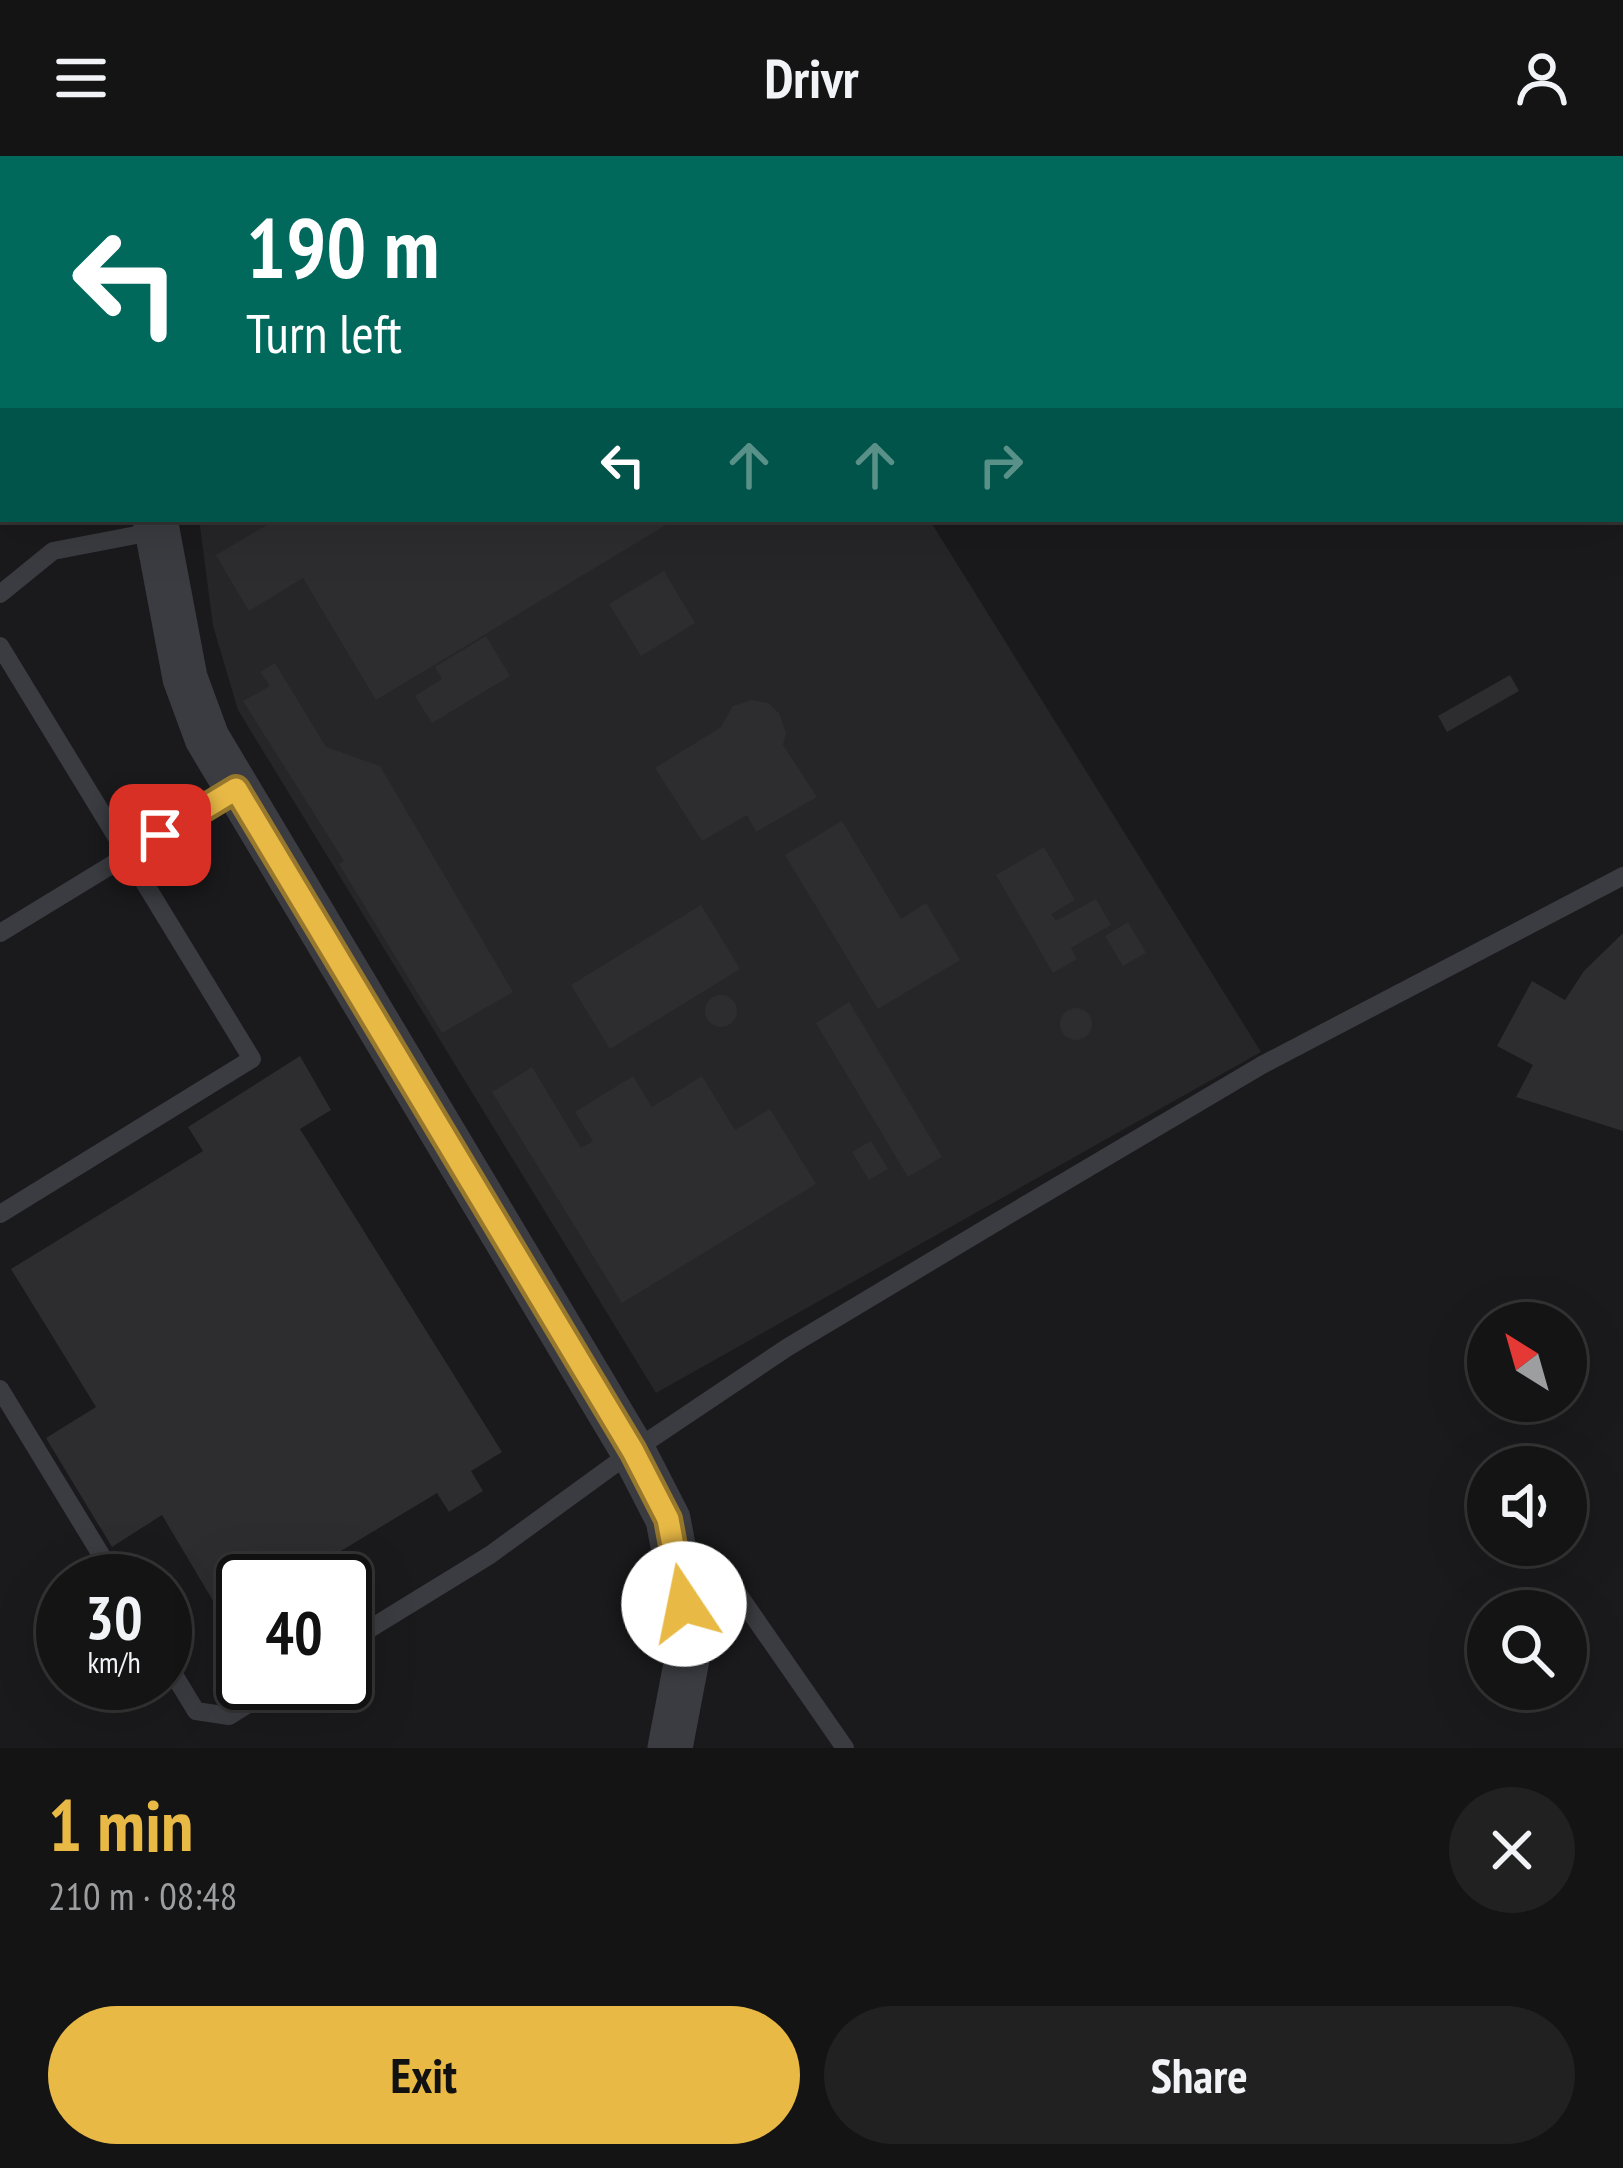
<!DOCTYPE html>
<meta charset="utf-8">
<style>
body{margin:0;font-family:"PT Sans Narrow",sans-serif;background:#212122;color:#f1f3f6;height:100vh;display:flex;flex-direction:column;font-size:45px;white-space:nowrap}
*{box-sizing:border-box;margin:0}
p{font-size:39px;color:#9d9ea0}
.icon{flex:none;width:66px;height:66px;fill:none;stroke:currentColor;stroke-width:2;stroke-linecap:round;stroke-linejoin:round}
.map{position:relative;height:1592px;overflow:hidden}
.side{display:flex;flex-direction:column;background:#141415;flex:1}
.side>*{flex:none}
.guide{position:absolute;left:0px;top:0px;width:1623px;height:366px;box-shadow:0 12px 48px #0002,0 0 0 3px #333334;background:#00695c;color:#fff;overflow:hidden}
.needle{width:78px;rotate:323deg}
.tools{position:absolute;left:1467px;top:1146px;display:grid;gap:24px}
.tools a{display:grid;place-items:center;width:120px;height:120px;border-radius:50%;background:#141415;box-shadow:0 12px 48px #0002,0 0 0 3px #333334;font-size:60px}
.speed{position:absolute;left:36px;top:1398px;display:flex;gap:24px;font-size:60px;font-weight:700;text-align:center}
.speed>*{display:grid;place-content:center;width:156px;height:156px;border-radius:50%;background:#141415;box-shadow:0 12px 48px #0002,0 0 0 3px #333334;line-height:1}
.speed small{font-size:30px;font-weight:400}
.speed .limit{border:6px solid #111;border-radius:18px;background:#fff;color:#111}
.pin{position:absolute;display:grid;place-items:center;width:102px;height:102px;color:#fff;margin:-51px;border-radius:24px;box-shadow:0 6px 18px #0006}
.me{position:absolute;width:132px;margin:-66px;rotate:349deg;stroke-linejoin:round;filter:drop-shadow(0 0 9px #0008)}
.turn{display:flex;align-items:center;gap:42px;height:252px;padding:0 48px;font-size:54px}
.turn .icon{width:156px;height:156px;stroke-width:2.5}
.turn b{display:block;font-size:84px;line-height:102px}
.lanes{display:flex;align-items:center;height:114px;padding:0 48px;background:#0003;justify-content:center;gap:60px;direction:ltr}
.lanes .off{opacity:.35}
.round{display:grid;place-items:center;flex:none;width:126px;height:126px;border-radius:63px;background:#212122}
.headline{display:flex;align-items:center;justify-content:space-between;height:204px;padding:0 48px}
h1{font-size:72px;font-weight:800;line-height:90px;color:#e8b945}
.cta{display:flex;gap:24px;margin-top:auto;padding:24px 48px}
.cta a{flex:1;height:138px;border-radius:72px;background:#e8b945;color:#111;font-size:48px;font-weight:800;line-height:138px;text-align:center}
.cta a+a{background:#212122;color:#f1f3f6}
header{display:flex;justify-content:space-between;align-items:center;height:156px;padding:0 48px;background:#141415;font-size:54px;font-weight:800}
.map>svg:first-child{display:block}
</style>
<header><svg class="icon" aria-label="menu" viewBox="0 0 24 24"><path d="M4 6h16M4 12h16M4 18h16"/></svg>Drivr<svg class="icon" aria-label="person" viewBox="0 0 24 24"><circle cx="12" cy="8" r="4"/><path d="M4 21q1-7 8-7t8 7"/></svg></header>
<div class="map">
<svg width="1623" height="1592" viewBox="0 0 1623 1592">
<rect width="100%" height="100%" fill="#1a1a1c"/>
<!-- built -->
<path fill="#262629" d="M199,363H929L1261,896L656,1237L238,554L213,470Z"/>
<!-- building -->
<g fill="#2d2d30">
<path d="M268,363H676L376,544L303,422L249,455L228,420L216,399L270,367Z"/>
<path d="M664,415L695,467L641,500L609,448Z"/>
<path d="M486,480L510,520L432,567L415,540L442,523L435,511Z"/>
<path d="M275,507L326,591L380,610L513,836L442,877L339,708L344,705L243,545L270,530L260,516Z"/>
<path d="M1510,519L1519,535L1447,576L1438,560Z"/>
<path d="M752,544L768,547L779,557L786,577L783,589L817,641L756,676L747,659L702,685L655,612L721,571L733,550Z"/>
<path d="M842,665L901,763L926,747L960,804L878,853L785,699Z"/>
<path d="M1044,691L1075,744L1051,758L1056,765L1096,743L1111,769L1071,792L1077,803L1053,817L996,719Z"/>
<path d="M701,749L740,813L610,893L571,829Z"/>
<path d="M1128,766L1146,797L1123,810L1105,780Z"/>
<path d="M1623,777V975L1516,941L1533,909L1497,890L1532,825L1565,844L1584,815Z"/>
<circle cx="721" cy="855" r="16"/>
<path d="M849,846L942,1001L908,1021L816,867Z"/>
<circle cx="1076" cy="868" r="16"/>
<path d="M300,900L331,954L300,973L502,1296L471,1315L483,1335L449,1356L437,1337L291,1425H243V1454L225,1465L162,1359L112,1391L46,1282L96,1251L11,1113L203,995L188,971Z"/>
<path d="M532,911L581,992L593,985L575,956L633,920L652,951L702,920L735,974L770,953L816,1028L622,1147L492,936Z"/>
<path d="M871,985L888,1013L869,1024L852,996Z"/>
</g>
<g fill="none" stroke-linecap="round" stroke-linejoin="round">
<!-- service -->
<g stroke="#3b3c41" stroke-width="18">
<path d="M144,3V0"/>
<path d="M0,309L3,306"/>
<path d="M0,438L53,395L157,375"/>
<path d="M0,490L252,903L0,1058"/>
<path d="M0,777L236,633"/>
<path d="M0,1233L117,1425"/>
<path d="M680,1398L729,1425L845,1592"/>
<path d="M345,1488L490,1399L633,1295L788,1191L995,1067L1262,909L1623,720"/>
<path d="M165,1504L196,1555L229,1560L282,1527"/>
</g>
<!-- tertiary -->
<g stroke="#3b3c41" stroke-width="45">
<path d="M15,0L17,3"/>
<path d="M155,363L185,522L207,582L633,1295L668,1363L684,1448L687,1503L670,1592"/>
</g>
</g>
<g fill="none" stroke-linecap="round" stroke-linejoin="round">
<!-- route casing -->
<g stroke="#97782d" stroke-width="30">
<path id="route" d="M160,679L236,633L633,1295L668,1363L684,1448"/>
</g>
<!-- route -->
<use href="#route" stroke="#e8b945" stroke-width="21"/>
</g>
</svg>
<div class="tools">
<a><svg class="needle" viewBox="-14 -14 28 28"><path d="M0-13l5 13h-10z" fill="#e53935"/><path d="M0 13l5-13h-10z" fill="#9d9ea0"/></svg></a>
<a><svg class="icon" aria-label="sound" viewBox="0 0 24 24"><path d="M4 9h4l5-4v14l-5-4H4zM17 9q2 3 0 6"/></svg></a>
<a><svg class="icon" aria-label="search" viewBox="0 0 24 24"><circle cx="10" cy="10" r="6"/><path d="M15 15l6 6"/></svg></a>
</div>
<div class="speed"><div>30<small>km/h</small></div><div class="limit">40</div></div>
<div class="pin" style="left:160px;top:679px;background:#d93025"><svg class="icon" aria-label="arrive" viewBox="0 0 24 24"><path d="M6 21V4h12l-3 4 3 4H6"/></svg></div>
<svg class="me" style="left:684px;top:1448px" viewBox="-20 -20 40 40"><circle r="19" fill="#fff"/><path d="M0-13L10 11 0 6-10 11z" fill="#e8b945"/></svg>
<div class="guide">
<div class="turn"><svg class="icon" aria-label="left" viewBox="0 0 24 24"><path d="M17 20v-9H6M10 6l-5 5 5 5"/></svg><div><b>190 m</b>Turn left</div></div>
<div class="lanes"><svg class="icon" aria-label="left" viewBox="0 0 24 24"><path d="M17 20v-9H6M10 6l-5 5 5 5"/></svg><svg class="icon off" aria-label="ahead" viewBox="0 0 24 24"><path d="M12 20V5M6 11l6-6 6 6"/></svg><svg class="icon off" aria-label="ahead" viewBox="0 0 24 24"><path d="M12 20V5M6 11l6-6 6 6"/></svg><svg class="icon off" aria-label="right" viewBox="0 0 24 24"><path d="M7 20v-9h11M14 6l5 5-5 5"/></svg></div>
</div>
</div>
<section class="side">
<div class="headline"><div><h1>1 min</h1><p>210 m · 08:48</p></div><a class="round"><svg class="icon" aria-label="close" viewBox="0 0 24 24"><path d="M6 6l12 12M18 6L6 18"/></svg></a></div>
<div class="cta"><a>Exit</a><a>Share</a></div>
</section>
